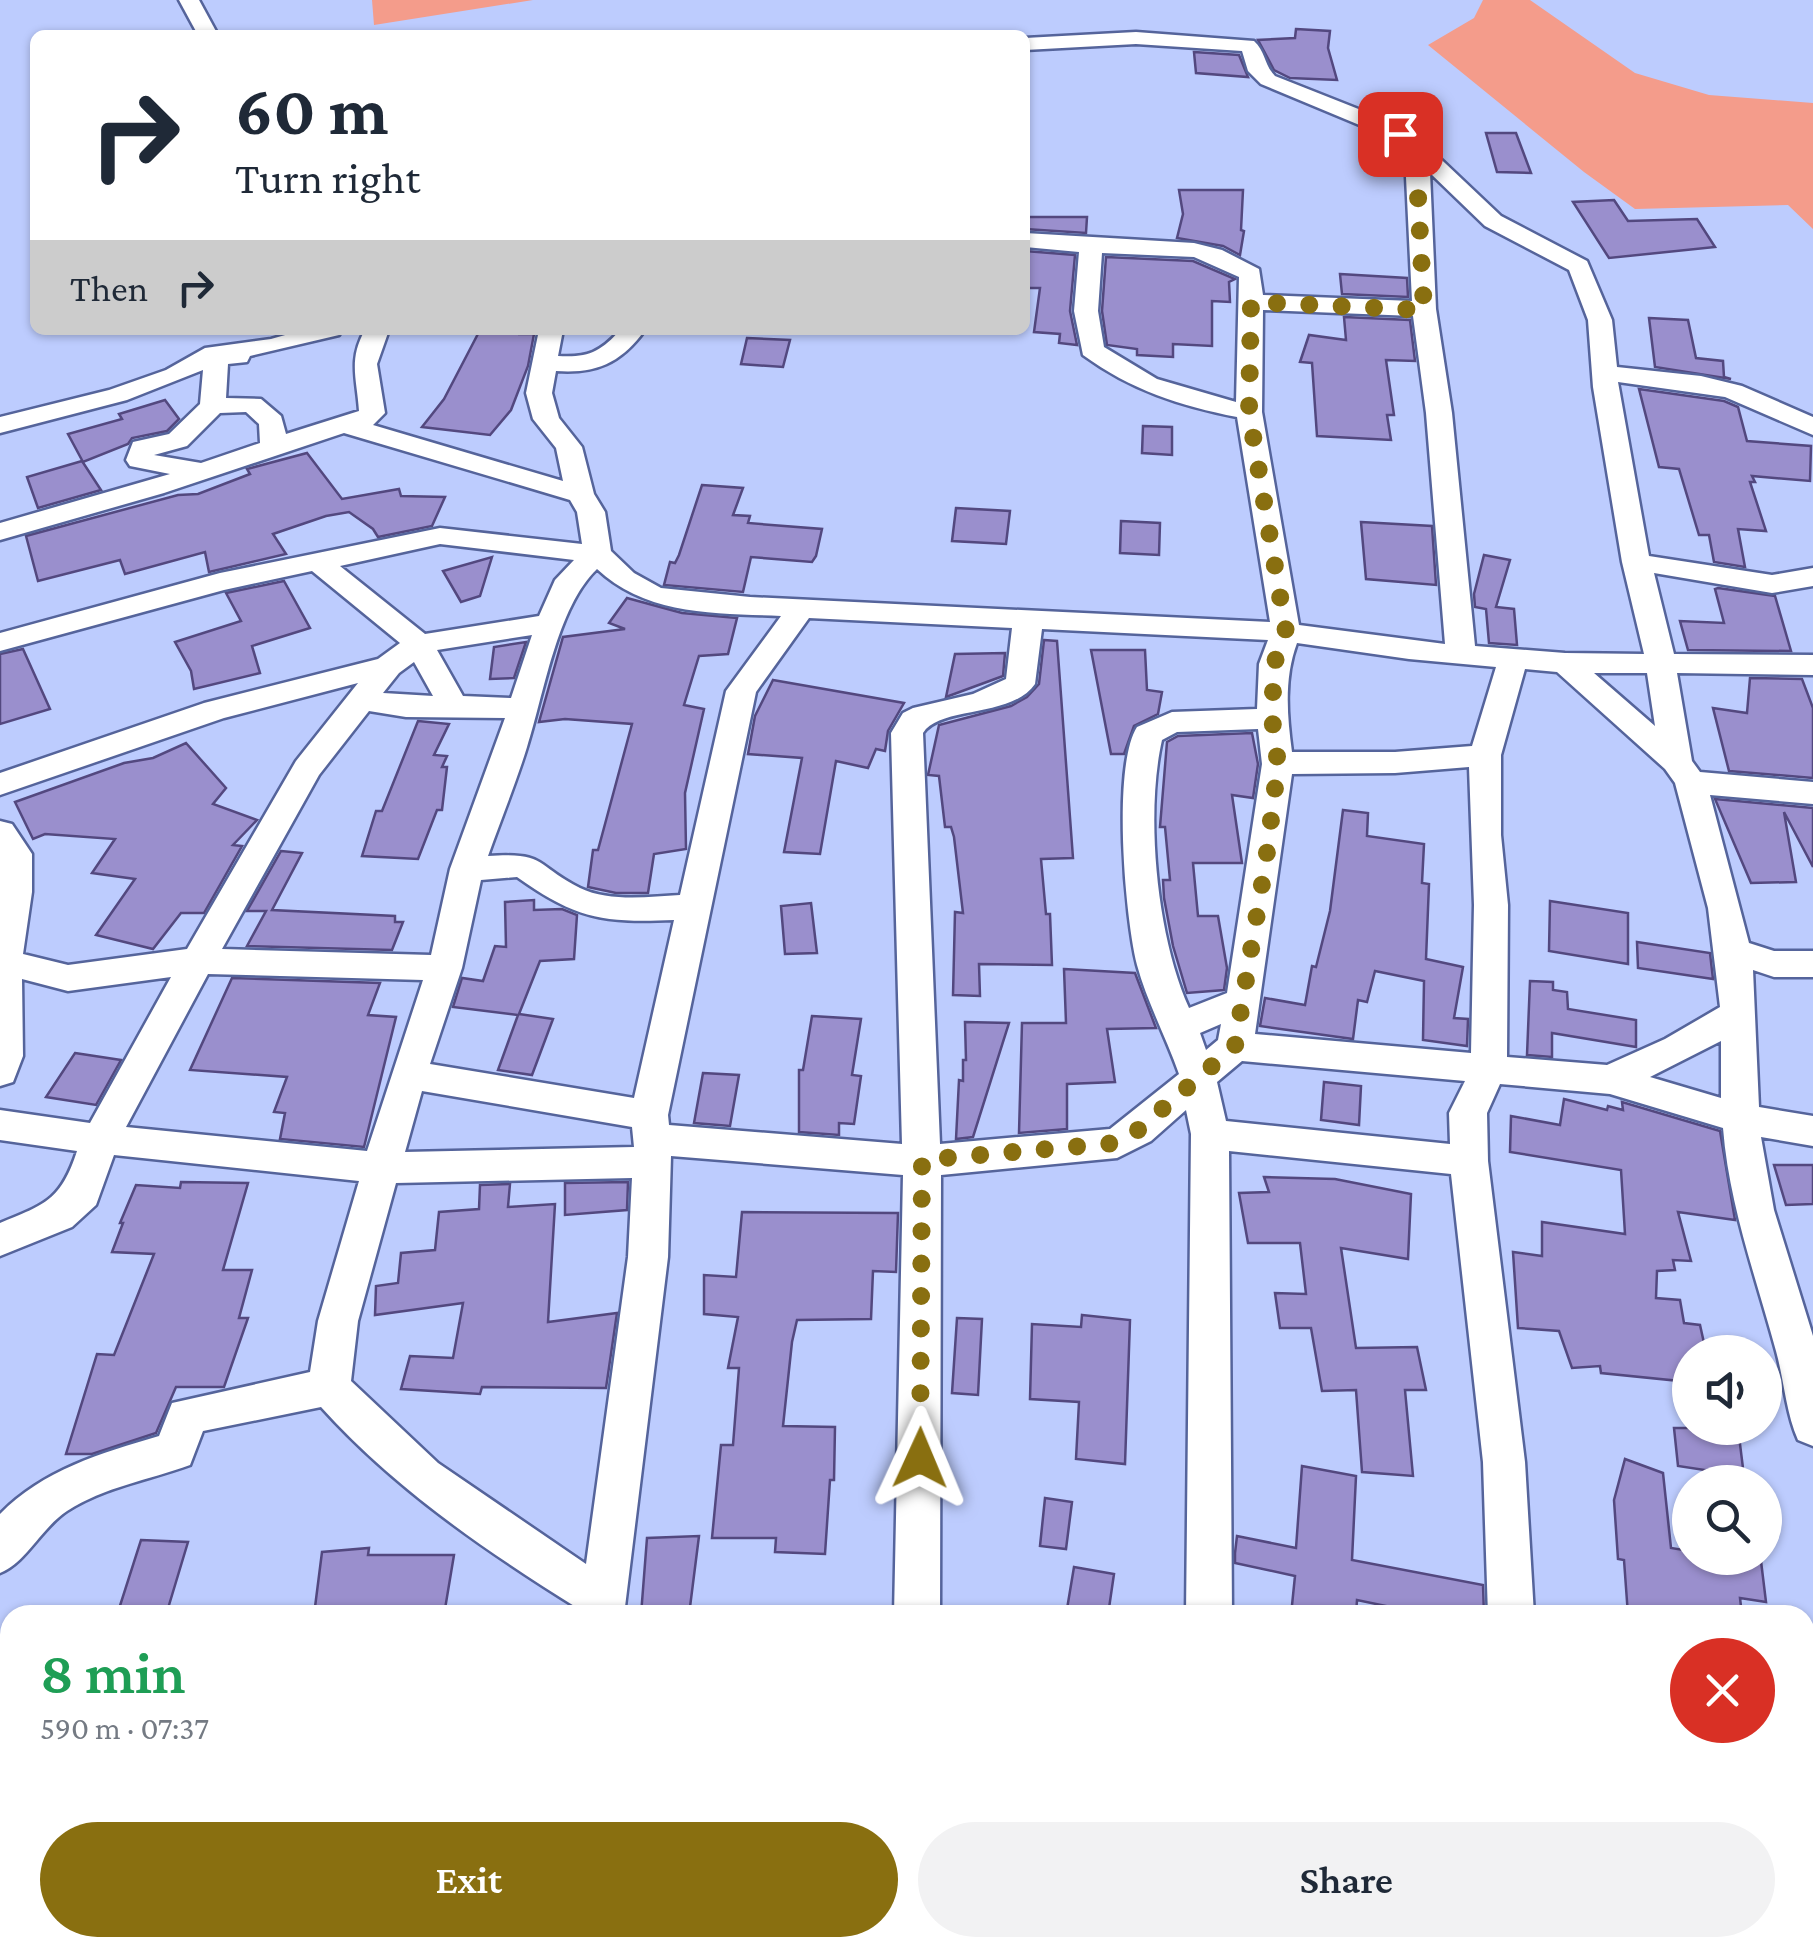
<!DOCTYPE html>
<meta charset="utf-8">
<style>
body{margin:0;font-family:"Crimson Pro",serif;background:#f2f2f3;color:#1f2937;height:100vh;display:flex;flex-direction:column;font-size:38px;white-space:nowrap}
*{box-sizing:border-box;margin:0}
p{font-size:32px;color:#747a83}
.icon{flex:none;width:55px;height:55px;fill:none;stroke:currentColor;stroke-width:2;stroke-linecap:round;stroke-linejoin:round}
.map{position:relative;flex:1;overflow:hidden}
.side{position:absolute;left:0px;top:1605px;width:1815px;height:352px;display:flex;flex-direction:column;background:#fff;border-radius:30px 30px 0 0;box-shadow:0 2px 8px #0004}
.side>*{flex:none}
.banner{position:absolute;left:30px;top:30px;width:1000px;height:305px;border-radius:15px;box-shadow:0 2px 8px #0004;background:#fff;color:#1f2937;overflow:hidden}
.buttons{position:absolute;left:1672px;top:1335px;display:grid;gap:20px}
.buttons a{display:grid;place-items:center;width:110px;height:110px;border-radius:50%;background:#fff;box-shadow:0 2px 8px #0004;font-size:50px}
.pin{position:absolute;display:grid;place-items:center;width:85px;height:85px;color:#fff;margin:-42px;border-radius:20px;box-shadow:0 5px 15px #0006}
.me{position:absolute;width:110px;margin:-55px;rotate:1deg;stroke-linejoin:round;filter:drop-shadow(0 0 8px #0008)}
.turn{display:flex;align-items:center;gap:35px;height:210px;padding:0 40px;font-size:45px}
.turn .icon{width:130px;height:130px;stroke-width:2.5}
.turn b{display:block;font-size:70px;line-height:85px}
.then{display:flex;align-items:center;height:95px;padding:0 40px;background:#0003;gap:20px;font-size:38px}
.round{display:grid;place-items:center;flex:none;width:105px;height:105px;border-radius:52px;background:#f2f2f3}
.overview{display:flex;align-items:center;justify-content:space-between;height:170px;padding:0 40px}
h1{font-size:60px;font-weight:600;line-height:75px;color:#1e9e55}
.cta{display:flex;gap:20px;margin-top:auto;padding:20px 40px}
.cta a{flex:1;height:115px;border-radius:60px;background:#896f10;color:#fff;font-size:40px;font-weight:600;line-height:115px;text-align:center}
.cta a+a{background:#f2f2f3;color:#1f2937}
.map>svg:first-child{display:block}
</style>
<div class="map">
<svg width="1813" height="1956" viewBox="0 0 1813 1956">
<rect width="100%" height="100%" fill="#bdccfe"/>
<!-- green -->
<g fill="#f49c8b">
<path d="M372,0H533L374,25Z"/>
<path d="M1483,0H1530L1635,73L1709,95L1813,103V229L1788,205L1635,209L1584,172L1428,45L1474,18Z"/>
</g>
<!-- building -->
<g fill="#9a8fcd" stroke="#53487f" stroke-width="2.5">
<path d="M1296,29L1330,31L1328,48L1337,80L1290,78L1274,70L1258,40L1295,38Z"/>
<path d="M1194,52L1239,55L1248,77L1196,73Z"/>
<path d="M1486,133H1516L1531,173L1497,172Z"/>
<path d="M1179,190H1243L1241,230L1244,231L1240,255L1223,246L1177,238L1183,214Z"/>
<path d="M1614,200L1628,221L1697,219L1715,247L1609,258L1573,202Z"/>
<path d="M1025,217H1087L1086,233L1025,229Z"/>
<path d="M1025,251L1075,255L1070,311L1077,345L1059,343L1060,334L1034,332L1040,288H1025Z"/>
<path d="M1106,257L1193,261L1235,279L1229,282L1230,302L1212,301V346L1173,344V357L1137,355V349L1107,345L1102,311Z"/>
<path d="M1340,274L1407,278L1408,297L1342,294Z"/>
<path d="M1344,317L1410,320L1415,361L1386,360L1394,415H1387L1391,440L1317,436L1312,363L1300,362L1309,335L1346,340Z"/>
<path d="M1649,318L1688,320L1696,358L1723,361L1724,377L1731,379L1655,367Z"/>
<path d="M480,330H522L520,334H534L528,366L511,410L490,435L422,427L444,399Z"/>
<path d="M747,338L790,340L783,367L741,364Z"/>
<path d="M1639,389L1724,401L1738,407L1747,441L1811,446L1810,481L1752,476L1755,482H1750L1766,531L1738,529L1745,567L1714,562L1709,535H1699L1679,469L1659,467Z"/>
<path d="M165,400L179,419L167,431L132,438L128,444L83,462L68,434L122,419L119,414Z"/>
<path d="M1143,426L1172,427V455L1142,453Z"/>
<path d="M307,453L342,499L399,489L401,496L445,497L432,526L378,537L373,529L349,512L326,516L273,534L286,554L209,572L205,552L125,574L120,560L38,581L26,536L178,495L198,494L250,474L247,469Z"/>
<path d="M82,461L101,490L38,508L27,477Z"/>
<path d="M702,485L743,488L733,515L750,516L748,523L822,529L816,556L812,562L751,557L743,592L664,585L670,562L675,563L679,555Z"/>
<path d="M956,508L1010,511L1006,544L952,541Z"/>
<path d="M1121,521L1160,523L1159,555L1120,553Z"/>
<path d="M1361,522L1432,526L1436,585L1366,579Z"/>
<path d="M1484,555L1510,560L1496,607L1514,609L1517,645L1489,643L1486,609L1475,607L1474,594Z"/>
<path d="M492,557L480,596L461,602L443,571Z"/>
<path d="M284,581L310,628L252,646L260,673L194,689L191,671L175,642L241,621L226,593Z"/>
<path d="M1718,588L1775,596L1791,651L1688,650L1680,621L1724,623L1715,589Z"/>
<path d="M627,598L682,613L737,618L728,654L699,656L684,705L704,709L685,793L686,849L654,854L648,893H616L588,887L593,850H598L632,724L565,719L539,722L563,637L625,629L609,623Z"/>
<path d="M1044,640L1057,641L1073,858L1041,859L1046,914H1050L1052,965L979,964L980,996L953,995L955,912L963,913L954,837L951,827H945L939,776L928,775L939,725L1011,706L1027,697L1039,684Z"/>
<path d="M526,642L514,678L490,679L494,647Z"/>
<path d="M23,649L50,709L0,724V654Z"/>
<path d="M1091,650H1145L1147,690L1162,692L1158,714L1134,726L1124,754H1111Z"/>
<path d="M1005,653L1003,676L946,697L955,654Z"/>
<path d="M1750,678L1802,679L1813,708V778L1729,771L1713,708L1747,713Z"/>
<path d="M773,680L904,703L888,731L885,751L876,749L868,768L836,761L820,854L784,852L802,758L748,754L755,716Z"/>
<path d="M418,721L449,724L434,755L447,756L442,767H447L442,810H437L418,859L362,856L376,811H382Z"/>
<path d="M1252,733L1258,764L1253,798L1232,795L1242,863H1193L1198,916H1218L1227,968L1224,990L1187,993L1173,946L1164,898L1163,880H1170L1165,827H1160L1167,742L1178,736Z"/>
<path d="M186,743L226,788L213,804L257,820L233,845L242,846L204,913H181L153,949L96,935L135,879L92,873L115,839L45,834L33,839L15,802L124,763L153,758Z"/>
<path d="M1715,799L1813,808V867L1784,812L1796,882L1751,883Z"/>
<path d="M1343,810L1368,813L1367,836L1424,844L1422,883L1429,884L1426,959L1463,967L1454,1018L1468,1019L1467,1046L1423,1040L1424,981L1375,971L1367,1002L1358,1000L1353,1039L1260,1026L1265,998L1305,1005L1312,966L1316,967L1330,911Z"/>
<path d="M281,851L302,853L272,910L395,916V922H403L392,950L247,946L266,911H247Z"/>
<path d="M534,900V910L562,909L577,915L574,959L540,961L519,1014L553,1019L532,1075L498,1070L518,1015L453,1007L462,978L483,981L495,946L506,947L505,902Z"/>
<path d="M1550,901L1628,913V964L1549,951Z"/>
<path d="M811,903L817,953L785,954L781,906Z"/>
<path d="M1637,942L1710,953L1713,979L1638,968Z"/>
<path d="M1064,969L1135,973L1156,1028L1107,1029L1115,1082L1067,1084V1129L1019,1133L1022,1023H1066Z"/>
<path d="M232,978L380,983L368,1015L396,1017L364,1147L280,1139L285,1113L274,1112L287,1077L190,1070Z"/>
<path d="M1530,981L1553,982V990L1567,992L1568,1009L1636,1020V1047L1552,1033V1057L1527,1055Z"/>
<path d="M812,1016L861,1019L852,1075L861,1076L854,1124L839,1123V1135L799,1132V1070H803Z"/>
<path d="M965,1022L1009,1023L973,1137L956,1139L959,1080L963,1081V1060H966Z"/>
<path d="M75,1053L121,1060L96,1105L46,1097Z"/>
<path d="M703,1073L739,1075L730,1126L694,1123Z"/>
<path d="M1324,1082L1361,1086L1359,1125L1321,1120Z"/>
<path d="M1564,1099L1607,1110L1608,1106L1623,1110L1622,1102L1720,1131L1735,1220L1678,1212L1691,1261L1673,1260L1675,1270L1657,1271L1656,1298L1680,1300L1684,1323L1700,1325L1706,1352H1690V1382L1601,1373L1600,1366L1572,1368L1559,1331L1518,1328L1513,1252L1542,1256V1222L1625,1234L1621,1170L1510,1152L1511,1116L1560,1125Z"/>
<path d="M1774,1165H1813V1204L1786,1205Z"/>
<path d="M1264,1177L1335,1179L1411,1194L1408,1259L1341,1248L1356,1348L1417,1347L1426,1390H1405L1413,1476L1362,1472L1356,1390L1322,1391L1311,1328H1280L1275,1293L1306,1294L1300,1243H1248L1239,1193L1269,1192Z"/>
<path d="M181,1182L248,1183L223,1270H252L239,1318H248L224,1387H176L156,1433L92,1454H66L97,1354L114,1355L154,1254L112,1252L123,1223H120L136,1185L180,1188Z"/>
<path d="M628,1182L627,1210L565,1215V1183Z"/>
<path d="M510,1184L508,1207L555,1204L548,1322L617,1313L606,1388L482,1387L480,1394L401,1389L410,1356L453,1358L463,1303L375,1315L376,1286L398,1283L401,1253L435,1250L439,1212L479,1209L480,1185Z"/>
<path d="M742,1212L898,1213L896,1272L873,1271L871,1319L797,1320L792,1342L783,1426L835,1427L834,1480H830L825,1554L775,1552L776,1538H712L721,1445H733L739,1368H728L738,1317L704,1314V1275L736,1277Z"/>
<path d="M1082,1315L1130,1320L1125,1464L1076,1459L1079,1402L1030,1399L1032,1324L1081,1327Z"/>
<path d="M957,1318L982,1319L978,1395L952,1393Z"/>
<path d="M1674,1428H1738L1744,1476L1678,1466Z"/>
<path d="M1625,1459L1663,1473L1671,1548L1690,1551V1558L1761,1561L1766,1602L1740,1598L1742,1615H1628L1624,1560L1618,1559L1614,1500Z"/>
<path d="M1302,1466L1356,1476L1352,1560L1483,1585L1484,1615H1429L1357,1600L1356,1615H1291L1295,1576L1235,1563V1553L1237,1536L1296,1548Z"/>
<path d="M1045,1498L1072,1502L1066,1549L1040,1546Z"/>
<path d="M699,1536L689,1615H641L647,1538Z"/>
<path d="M141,1540L188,1542L166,1615H117Z"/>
<path d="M369,1548L368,1555H454L444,1615H314L322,1552Z"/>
<path d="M1074,1567L1114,1574L1108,1615H1066Z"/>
</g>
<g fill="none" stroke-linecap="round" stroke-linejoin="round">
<!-- minor casing -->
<g stroke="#55649b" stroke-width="5">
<g id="minor">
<path d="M179,0H199L218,35H198Z"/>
<path d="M1136,32L1254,41C1266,52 1264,65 1275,76L1409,129L1501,216L1587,261L1612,320L1617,367L1701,376L1742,386L1813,417V435L1725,397L1618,382L1649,556L1772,575L1813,568V586L1772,593L1654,573L1674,654L1813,655V675L1677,673L1692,761L1700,772L1813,782V804L1710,795L1749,943L1774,951H1813V977H1774L1753,970L1759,1107L1813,1116V1146L1761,1137L1774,1210L1813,1336V1446L1798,1440C1786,1413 1784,1380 1776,1351C1756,1277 1729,1205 1723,1128L1610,1094L1500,1084L1487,1113L1488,1161L1525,1462L1534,1615H1488L1483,1462L1451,1174L1229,1151L1232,1615H1186L1191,1134L1186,1110L1151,1141L1117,1158L941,1175L940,1615H894L903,1175L671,1156L668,1257L624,1615H578L579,1609C486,1551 395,1489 321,1407L203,1431L190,1465C149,1480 104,1487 67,1511C41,1528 26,1563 0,1573V1514C43,1470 101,1453 159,1436L172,1403L310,1372L318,1321L359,1181L114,1155L96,1205L72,1227L0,1256V1223C46,1204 61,1200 77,1151L0,1140V1110L90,1123L171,977L68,991L22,979L23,1056L13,1082L0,1086V821L12,824L32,854V892L23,954L68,965L187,949L296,761L358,683L224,718L0,795V773L204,703L378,659L400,643L312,571L224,590L0,651V633L220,573L440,528L582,544L577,512L570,500L344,433L164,493L0,540V523L170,474L130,466L126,460L133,442L169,434L200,404L203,370L127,400L0,433V417L109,390L166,370L205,348L271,339L303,330H342L339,335L250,356L247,362L228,364L226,398L261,399L281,416L286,434L359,411C357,379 348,360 365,330H389L377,364L385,413L373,425L563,481L556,448L533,419L526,393L539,330H563L558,356C587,358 601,352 620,330H645C621,363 596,374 556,371L552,393L559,418L582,447L594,494L605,512L611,551L634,573L661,588L750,597L1270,622L1237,417C1180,406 1131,390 1083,355L1074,311L1079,252L1025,247V233L1194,243L1222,250L1259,269L1263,295L1412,301L1406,177L1414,158L1393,139L1261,84L1248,71L1242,51L1136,44L1025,50V38ZM1430,173L1485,226L1569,270L1588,320L1593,387L1622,562L1644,654L1565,653L1475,646L1452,413L1436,309ZM1102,253L1194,257L1239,277L1236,402L1157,379L1104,347L1098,311ZM1263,310L1413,316L1426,413L1445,644L1299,625L1262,412ZM246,412L259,424L260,443L201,463L154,455L187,446L220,413ZM440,544L574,560L555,580L539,616L425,634L340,566ZM597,569C647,616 715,613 781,616L726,691L680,895C648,897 609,902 580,888C534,865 548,852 488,856C501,819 516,783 527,747C544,694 557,607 597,569ZM809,618L1012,628L1006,679L973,694L913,708L903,713L891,733L902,1144L669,1125L668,1115L756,692ZM1042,629L1268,640L1259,664L1257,709L1172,712L1137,727C1112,766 1125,918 1137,965C1147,1002 1166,1037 1179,1074L1110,1129L940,1144L923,733C940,706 1012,718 1035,684ZM532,635L511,698L463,696L437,650ZM1297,643L1409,659L1496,667L1472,746L1395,752H1292C1287,715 1284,678 1297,643ZM414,662L433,696L383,693L399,673ZM1525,669L1557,672L1665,769L1675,783L1708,908L1720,1007L1665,1039L1607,1065L1507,1057L1508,905L1501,835V755ZM1594,673H1647L1655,726ZM369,711L406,717L505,718L450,869L431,955L222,949L319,775ZM1258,729L1262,764L1227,993L1189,1008C1157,937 1145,816 1162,740L1177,732ZM1469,767L1474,905L1471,1053L1255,1034L1292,774L1395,773ZM517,877C576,919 603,923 674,920L634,1098L430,1064L462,968L481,880ZM208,974L423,980L367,1151L126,1127ZM1221,1024L1218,1040L1206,1050L1200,1033ZM1721,1041V1098L1650,1077ZM1242,1061L1465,1081L1449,1113L1450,1144L1226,1121L1217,1082ZM422,1091L632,1127L634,1147L405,1152ZM632,1178L628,1257L586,1564L438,1463L351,1381L358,1321L396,1183Z"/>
<path d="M1805,1739L1813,1741V1789L1805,1787Z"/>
<path d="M0,1809L10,1811V1859L0,1857Z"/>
<path d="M159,1948H209L207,1956H157Z"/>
<path d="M550,1948H600L599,1956H549Z"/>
<rect x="881" y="1948" width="50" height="8"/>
<path d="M1169,1948H1219L1217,1956H1167Z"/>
<rect x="1505" y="1948" width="50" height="8"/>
</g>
</g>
<!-- minor -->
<use href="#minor" fill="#fff" fill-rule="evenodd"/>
</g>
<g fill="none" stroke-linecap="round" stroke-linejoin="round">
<!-- route -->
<path stroke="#896f10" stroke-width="18" stroke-dasharray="0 32.4" d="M920,1458L922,1160L1116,1143L1138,1130L1235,1046L1266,860L1278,764L1272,718L1274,664L1286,632L1249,412L1251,302L1424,310L1417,177L1424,158L1400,134"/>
</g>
</svg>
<div class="buttons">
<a><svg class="icon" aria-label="sound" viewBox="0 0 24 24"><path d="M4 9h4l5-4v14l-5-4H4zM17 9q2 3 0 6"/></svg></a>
<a><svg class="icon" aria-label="search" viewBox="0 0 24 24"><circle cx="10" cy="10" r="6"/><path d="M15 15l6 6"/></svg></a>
</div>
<div class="pin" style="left:1400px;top:134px;background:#d93025"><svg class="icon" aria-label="arrive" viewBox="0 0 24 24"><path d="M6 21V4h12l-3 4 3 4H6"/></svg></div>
<svg class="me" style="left:920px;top:1458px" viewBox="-20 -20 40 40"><path d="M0-17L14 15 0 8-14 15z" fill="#896f10" stroke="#fff" stroke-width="4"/></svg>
<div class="banner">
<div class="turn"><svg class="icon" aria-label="right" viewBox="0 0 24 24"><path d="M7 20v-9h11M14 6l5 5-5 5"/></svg><div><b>60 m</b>Turn right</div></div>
<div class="then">Then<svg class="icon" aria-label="right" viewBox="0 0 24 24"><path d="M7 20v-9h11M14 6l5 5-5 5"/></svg></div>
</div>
<section class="side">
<div class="overview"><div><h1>8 min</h1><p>590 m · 07:37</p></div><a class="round" style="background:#d93025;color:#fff"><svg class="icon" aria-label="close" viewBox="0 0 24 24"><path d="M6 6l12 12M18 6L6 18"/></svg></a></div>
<div class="cta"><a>Exit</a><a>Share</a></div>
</section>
</div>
